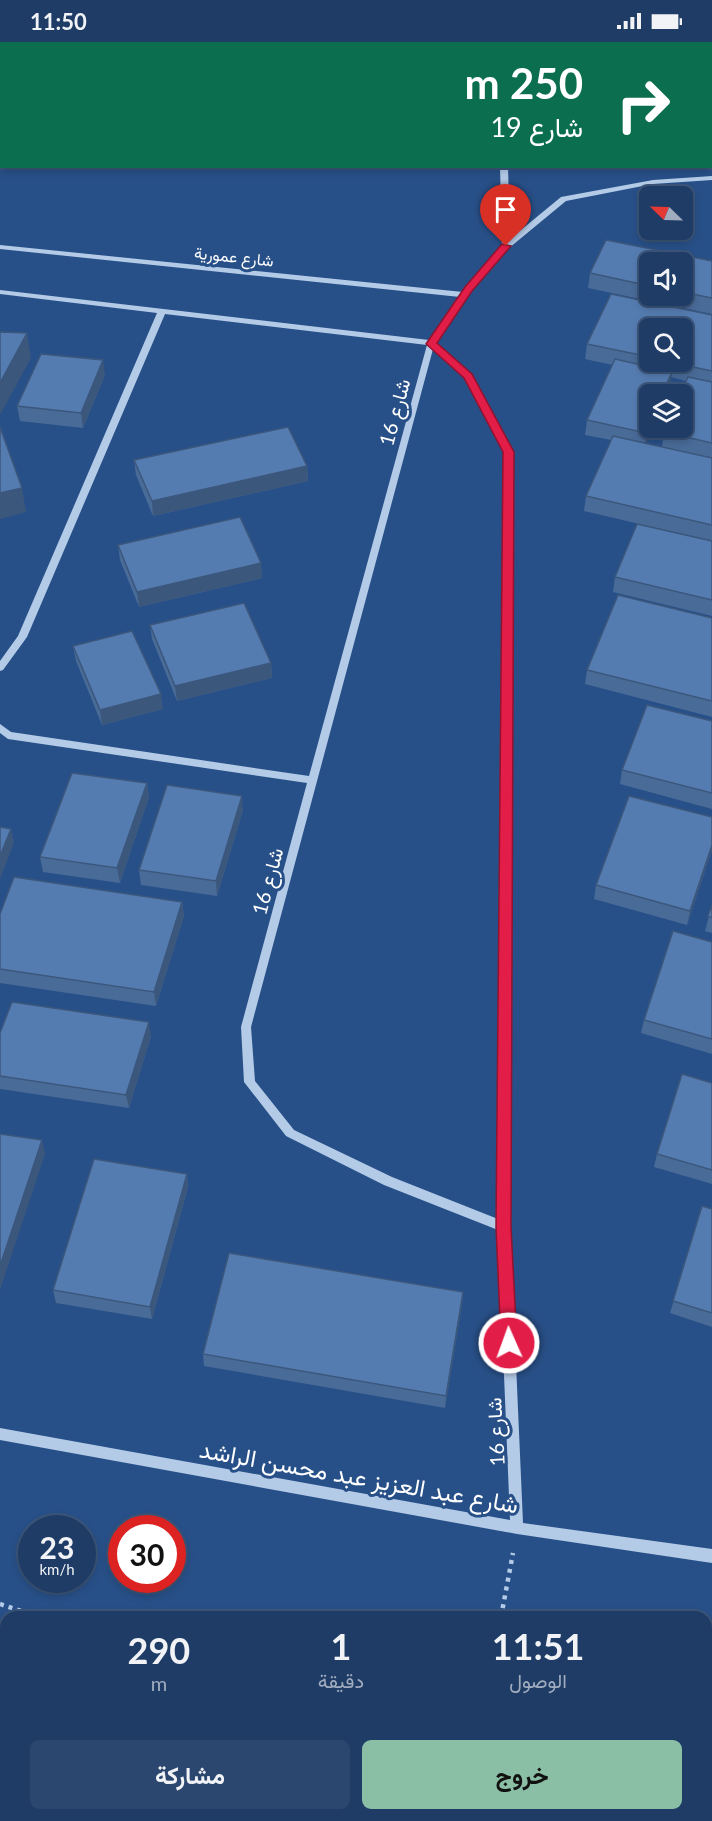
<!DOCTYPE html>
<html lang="ar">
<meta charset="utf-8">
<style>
body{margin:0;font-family:Lato,Vazirmatn,sans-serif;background:#2b476f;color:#f1f3f6;direction:rtl;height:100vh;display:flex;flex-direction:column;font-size:22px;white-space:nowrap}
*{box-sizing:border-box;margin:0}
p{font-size:20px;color:#a1adbf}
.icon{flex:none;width:33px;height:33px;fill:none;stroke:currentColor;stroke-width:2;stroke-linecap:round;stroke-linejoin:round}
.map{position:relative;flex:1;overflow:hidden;direction:ltr}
.panel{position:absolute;left:0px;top:1569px;width:712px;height:210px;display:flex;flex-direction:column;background:#1e3c66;border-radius:18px 18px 0 0;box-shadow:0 3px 9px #0003,0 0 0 2px #3c567a;direction:rtl}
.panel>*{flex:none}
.top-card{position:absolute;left:0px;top:0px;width:712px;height:126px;box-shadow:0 3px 9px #0003,0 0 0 2px #3c567a;direction:rtl;background:#0b6e4f;color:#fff;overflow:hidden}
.needle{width:39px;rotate:293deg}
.controls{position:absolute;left:639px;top:144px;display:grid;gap:12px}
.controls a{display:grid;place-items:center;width:54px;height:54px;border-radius:9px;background:#1e3c66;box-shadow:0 3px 9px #0003,0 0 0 2px #3c567a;font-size:30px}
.speed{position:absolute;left:18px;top:1473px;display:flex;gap:12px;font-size:30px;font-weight:700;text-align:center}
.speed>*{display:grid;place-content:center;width:78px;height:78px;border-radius:50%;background:#1e3c66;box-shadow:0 3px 9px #0003,0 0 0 2px #3c567a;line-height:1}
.speed small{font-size:15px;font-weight:400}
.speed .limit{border:9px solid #d22;background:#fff;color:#111}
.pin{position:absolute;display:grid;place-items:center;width:51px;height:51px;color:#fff;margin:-62px -26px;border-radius:50% 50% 50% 0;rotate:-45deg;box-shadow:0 0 6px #0007}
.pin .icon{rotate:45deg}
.me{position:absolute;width:66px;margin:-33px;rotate:358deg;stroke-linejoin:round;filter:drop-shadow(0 0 4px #0008)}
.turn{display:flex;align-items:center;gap:21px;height:126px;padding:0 30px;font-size:27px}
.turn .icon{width:78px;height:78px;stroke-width:2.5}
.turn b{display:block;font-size:42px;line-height:51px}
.eta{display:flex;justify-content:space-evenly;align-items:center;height:102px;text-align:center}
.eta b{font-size:36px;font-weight:700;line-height:42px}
.button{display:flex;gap:12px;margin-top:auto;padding:12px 30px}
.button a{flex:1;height:69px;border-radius:9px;background:#8abfa5;color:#111;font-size:24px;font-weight:700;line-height:69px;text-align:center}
.button a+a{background:#2b476f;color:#f1f3f6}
.status{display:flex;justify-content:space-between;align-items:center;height:42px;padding:0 30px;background:#1e3c66;direction:ltr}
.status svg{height:16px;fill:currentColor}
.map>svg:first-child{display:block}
</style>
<div class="status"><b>11:50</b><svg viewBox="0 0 49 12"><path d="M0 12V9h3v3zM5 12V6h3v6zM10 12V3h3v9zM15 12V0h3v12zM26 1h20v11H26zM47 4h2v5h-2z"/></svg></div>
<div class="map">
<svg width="712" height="1779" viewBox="0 0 712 1779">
<rect width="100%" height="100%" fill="#285088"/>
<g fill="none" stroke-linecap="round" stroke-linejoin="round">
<!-- path -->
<g stroke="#b4cbe8" stroke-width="4.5" stroke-dasharray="4 5" stroke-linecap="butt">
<path d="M0,1562L39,1575"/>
<path d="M501,1575L513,1511"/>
<path d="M706,1648L712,1649"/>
<path d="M0,1724L6,1726"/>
<path d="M233,1773L261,1779"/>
</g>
<!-- minor -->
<g fill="#b4cbe8" fill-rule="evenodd">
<rect x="497" y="0" width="6" height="2"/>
<path d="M500,124H508L510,197L561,155L653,138L712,134V138L653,142L566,159L509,206L472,249L435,301L471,332L512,410L510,1185L523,1481L712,1507V1521L517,1492L0,1398V1386L510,1478L498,1188L384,1143L286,1094L244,1040L241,985L307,741L8,697L0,691V682L11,690L309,734L427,303L165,272L27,595L3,628L0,629V619L18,594L157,271L0,252V248L429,298L460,255L0,207V203L463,250L502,204ZM433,307L465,335L504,410L498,1177L392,1135L294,1088L255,1039L251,985Z"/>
</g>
</g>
<!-- wall -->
<g fill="#496b98" fill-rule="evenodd">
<path d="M571,0H661L662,2H572Z"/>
<path d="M674,0H712V41H711V2H675Z"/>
<path d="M711,41H712V66L711,64Z"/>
<path d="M606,198L712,219V272L588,246L590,231ZM650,220H682V254H650Z"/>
<path d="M611,252L712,273V499L584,469L586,454L611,398L585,393L587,378L613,323L585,317L587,302ZM650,286H682V320H650ZM671,335L686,339L680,352H682V386H666L664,390L662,405L646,401L653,386H650V352H667L670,345Z"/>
<path d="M105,333L83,386L20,379L17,364Z"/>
<path d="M134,418L307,424L308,439L153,474L136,433Z"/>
<path d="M712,499V574L613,550L615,535Z"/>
<path d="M118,503L261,521L262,536L139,565L120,518Z"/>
<path d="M712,576V675L585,642L587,628Z"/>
<path d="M150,583L271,621L272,636L177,659L152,597Z"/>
<path d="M73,604L163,667L102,683L76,619Z"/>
<path d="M712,679V767L620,742L622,728Z"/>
<path d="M147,741L149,755L120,841L43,830L40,815Z"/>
<path d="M243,768L217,854L141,843L139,828Z"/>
<path d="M712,775V808L687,883L594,857L596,843Z"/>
<path d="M182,860L184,874L156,964L0,941V872Z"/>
<path d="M712,863V891L705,889Z"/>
<path d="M712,900V1012L641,991L644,978Z"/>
<path d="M0,991L151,994L129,1066L0,1047Z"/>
<path d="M712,1041V1142L654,1125L657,1112Z"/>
<path d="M187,1132L188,1145L152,1277L56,1261L53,1248Z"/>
<path d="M702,1164L712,1167V1285L670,1271Z"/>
<path d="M463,1250L462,1262L445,1366L204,1324L203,1312Z"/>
</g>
<!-- shaded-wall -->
<g fill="#3c577c">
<path d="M27,291L31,316L0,373V341Z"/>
<path d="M103,318L105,333L83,386L81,371Z"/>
<path d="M672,330L670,345L667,352H662Z"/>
<path d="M650,383V386H653L644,406L646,391Z"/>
<path d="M307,424L308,439L153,474L152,459Z"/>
<path d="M22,446L26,470L0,477V451Z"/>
<path d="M261,521L262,536L139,565L137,550Z"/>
<path d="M271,621L272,636L177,659L175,644Z"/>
<path d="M161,652L163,667L102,683L100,668Z"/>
<path d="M147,741L149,755L120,841L117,826Z"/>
<path d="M242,754L243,768L217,854L216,839Z"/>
<path d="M11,787L14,801L0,837V814Z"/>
<path d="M712,803V808L687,883L690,869Z"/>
<path d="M182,860L184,874L156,964L154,950Z"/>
<path d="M149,980L151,994L129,1066L126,1053Z"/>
<path d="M42,1098L45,1112L0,1248V1224Z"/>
<path d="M187,1132L188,1145L152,1277L150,1265Z"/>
<path d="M463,1250L462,1262L445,1366L446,1354Z"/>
</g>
<!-- building -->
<g fill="#557cb1" stroke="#3c577c" stroke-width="1.5">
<path d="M580,0H661L662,2H581Z"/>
<path d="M684,0H712V27H711V2H685Z"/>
<path d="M606,198L712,219V256L682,250V220H650V244L590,231Z"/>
<path d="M611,252L712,273V329L669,320H682V286H650V315L587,302Z"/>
<path d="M0,290L27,291L0,341Z"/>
<path d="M41,312L103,318L81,371L17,364Z"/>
<path d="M615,317L672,330L662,352H650V383L646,391L587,378Z"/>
<path d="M688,335L712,340V401L664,390L666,386H682V352H680Z"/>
<path d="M0,385L22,446L0,451Z"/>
<path d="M288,385L307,424L152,459L134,418Z"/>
<path d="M613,394L712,416V483L586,454Z"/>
<path d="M240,475L261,521L137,550L118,503Z"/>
<path d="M637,482L712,499V558L615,535Z"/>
<path d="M618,553L712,576V659L587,628Z"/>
<path d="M244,561L271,621L175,644L150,583Z"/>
<path d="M132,589L161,652L100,668L73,604Z"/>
<path d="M647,663L712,679V751L622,728Z"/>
<path d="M72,731L147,741L117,826L40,815Z"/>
<path d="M167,743L242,754L216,839L139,828Z"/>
<path d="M629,754L712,775V803L690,869L596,843Z"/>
<path d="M0,785L11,787L0,814Z"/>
<path d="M14,835L182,860L154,950L0,927V872Z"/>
<path d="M712,863V876L708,874Z"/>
<path d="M673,889L712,900V997L644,978Z"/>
<path d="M12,960L149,980L126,1053L0,1034V991Z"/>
<path d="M682,1032L712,1041V1128L657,1112Z"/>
<path d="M0,1092L42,1098L0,1224Z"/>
<path d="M94,1117L187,1132L150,1265L53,1248Z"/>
<path d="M702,1164L712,1167V1271L673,1259Z"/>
<path d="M229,1211L463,1250L446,1354L203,1312Z"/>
</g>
<!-- route -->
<path fill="#e11d48" stroke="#92132f" stroke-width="1.5" d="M502,202L511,204L472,249L437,301L472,332L514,410L511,1185L517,1301L515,1306L509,1308L503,1306L501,1301L496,1185L503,410L464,336L426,302L465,245Z"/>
<g text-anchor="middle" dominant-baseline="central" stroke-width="6" stroke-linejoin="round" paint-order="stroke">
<!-- far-street labels -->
<g font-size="16" fill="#fff" stroke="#285088">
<text transform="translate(234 214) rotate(6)">شارع عمورية</text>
</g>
<!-- street labels -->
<g font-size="20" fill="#fff" stroke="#285088">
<text transform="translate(394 370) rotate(-75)">شارع 16</text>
<text transform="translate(267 839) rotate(-75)">شارع 16</text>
<text transform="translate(495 1390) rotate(-93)">شارع 16</text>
</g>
<!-- near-street labels -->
<g font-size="24" fill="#fff" stroke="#285088">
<text transform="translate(359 1434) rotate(10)">شارع عبد العزيز عبد محسن الراشد</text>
</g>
</g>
</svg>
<div class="controls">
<a><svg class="needle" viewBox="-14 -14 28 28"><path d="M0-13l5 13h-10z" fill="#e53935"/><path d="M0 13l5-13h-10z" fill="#a1adbf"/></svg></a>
<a><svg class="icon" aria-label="sound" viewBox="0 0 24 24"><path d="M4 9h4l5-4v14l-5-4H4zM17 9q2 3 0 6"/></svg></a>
<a><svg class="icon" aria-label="search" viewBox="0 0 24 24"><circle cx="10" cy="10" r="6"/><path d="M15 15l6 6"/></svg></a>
<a><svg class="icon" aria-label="layers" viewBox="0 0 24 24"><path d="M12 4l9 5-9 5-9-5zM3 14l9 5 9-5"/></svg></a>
</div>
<div class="speed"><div>23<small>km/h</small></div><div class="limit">30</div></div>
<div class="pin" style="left:506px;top:204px;background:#d93025"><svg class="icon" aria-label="arrive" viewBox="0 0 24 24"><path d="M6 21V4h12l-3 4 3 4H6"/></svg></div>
<svg class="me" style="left:509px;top:1301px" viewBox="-20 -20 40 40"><circle r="17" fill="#e11d48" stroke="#fff" stroke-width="3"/><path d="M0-11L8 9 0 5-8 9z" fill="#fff"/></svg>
<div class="top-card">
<div class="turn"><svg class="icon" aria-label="right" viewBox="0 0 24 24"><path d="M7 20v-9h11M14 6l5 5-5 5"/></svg><div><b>250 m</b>شارع 19</div></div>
</div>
<section class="panel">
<div class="eta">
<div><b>11:51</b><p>الوصول</p></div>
<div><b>1</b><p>دقيقة</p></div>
<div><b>290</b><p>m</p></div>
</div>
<div class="button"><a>خروج</a><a>مشاركة</a></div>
</section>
</div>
